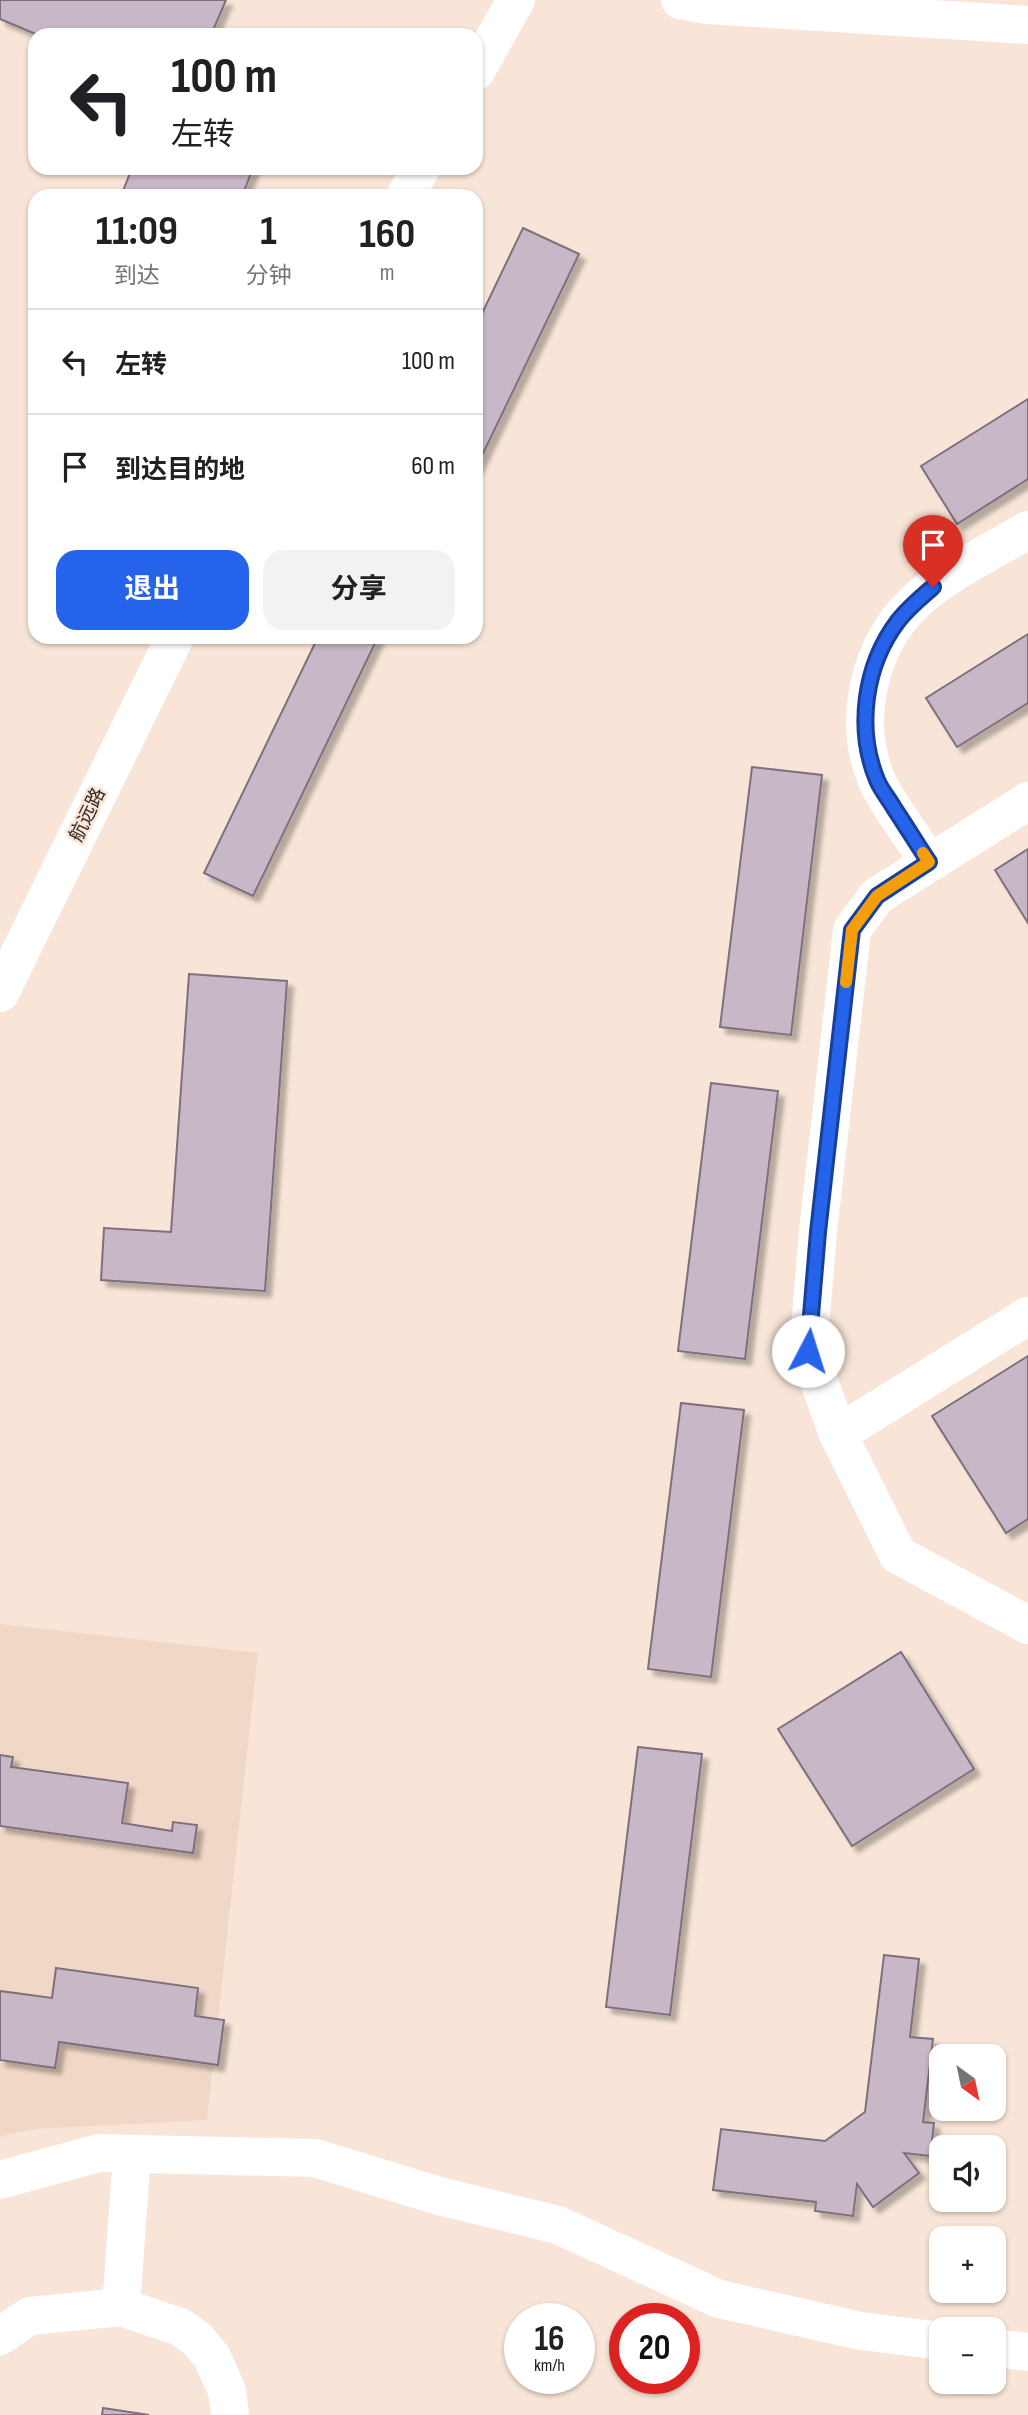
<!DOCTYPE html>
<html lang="zh">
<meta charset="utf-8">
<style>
body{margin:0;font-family:"Sofia Sans Condensed","Noto Sans SC",sans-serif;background:#f2f2f2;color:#202124;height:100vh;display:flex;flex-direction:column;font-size:26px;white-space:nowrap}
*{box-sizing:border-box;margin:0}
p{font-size:23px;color:#757577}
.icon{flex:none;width:38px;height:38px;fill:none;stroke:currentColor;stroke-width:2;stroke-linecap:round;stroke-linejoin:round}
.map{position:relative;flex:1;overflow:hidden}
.side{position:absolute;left:28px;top:189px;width:455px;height:455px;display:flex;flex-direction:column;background:#fff;border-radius:21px;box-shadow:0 2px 5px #0004}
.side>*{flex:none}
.hud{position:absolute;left:28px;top:28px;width:455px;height:147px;border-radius:21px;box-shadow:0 2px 5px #0004;background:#fff;color:#202124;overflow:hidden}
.needle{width:46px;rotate:147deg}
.fabs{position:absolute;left:929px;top:2044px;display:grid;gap:14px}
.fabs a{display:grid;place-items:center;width:77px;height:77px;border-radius:14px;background:#fff;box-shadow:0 2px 5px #0004;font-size:35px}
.speed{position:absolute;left:504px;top:2303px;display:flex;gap:14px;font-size:35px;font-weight:700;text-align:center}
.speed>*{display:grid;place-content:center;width:91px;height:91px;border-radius:50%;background:#fff;box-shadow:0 2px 5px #0004;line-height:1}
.speed small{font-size:18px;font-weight:400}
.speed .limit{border:10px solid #d22;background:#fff;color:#111}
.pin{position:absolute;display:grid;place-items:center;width:60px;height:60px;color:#fff;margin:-72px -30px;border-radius:50% 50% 50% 0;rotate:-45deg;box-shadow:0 0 7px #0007}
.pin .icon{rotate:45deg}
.me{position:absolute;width:77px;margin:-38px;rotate:5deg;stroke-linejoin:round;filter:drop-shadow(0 0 5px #0008)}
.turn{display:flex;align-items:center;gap:24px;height:147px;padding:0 28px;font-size:32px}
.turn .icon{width:91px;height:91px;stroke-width:2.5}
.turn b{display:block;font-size:49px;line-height:60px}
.eta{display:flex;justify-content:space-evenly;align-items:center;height:119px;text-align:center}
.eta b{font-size:42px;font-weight:700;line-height:49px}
.button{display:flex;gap:14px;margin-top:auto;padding:14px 28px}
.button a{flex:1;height:80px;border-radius:21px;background:#2563eb;color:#fff;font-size:28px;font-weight:700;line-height:80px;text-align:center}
.button a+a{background:#f2f2f2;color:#202124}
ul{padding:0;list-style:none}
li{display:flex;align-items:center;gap:21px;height:105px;padding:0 28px;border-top:2px solid #e0e0e0}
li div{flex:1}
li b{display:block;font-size:26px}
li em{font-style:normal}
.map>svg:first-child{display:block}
</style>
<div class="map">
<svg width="1028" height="2415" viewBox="0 0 1028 2415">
<defs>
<filter id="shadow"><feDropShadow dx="6" dy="6" stdDeviation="2" flood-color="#0004"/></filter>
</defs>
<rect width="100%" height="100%" fill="#f8e5d7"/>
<!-- built -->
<path fill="#f1d8c6" d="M0,1624L258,1653L207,2120L34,2129L0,2137Z"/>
<!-- building -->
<g fill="#c8b8c7" stroke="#7e6f7d" stroke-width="2" filter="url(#shadow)">
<path d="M0,0H226L211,35H38L0,19Z"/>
<path d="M132,168H253L242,196H121Z"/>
<path d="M523,228L579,254L476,468V326Z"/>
<path d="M1028,399V479L957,524L921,466Z"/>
<path d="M1028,634V703L957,747L926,698Z"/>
<path d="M318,637H378L253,896L204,873Z"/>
<path d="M752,767L822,775L791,1035L720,1027Z"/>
<path d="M1028,849V923L995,870Z"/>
<path d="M189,974L287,981L265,1291L101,1280L104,1228L171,1232Z"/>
<path d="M711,1083L778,1091L745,1359L678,1351Z"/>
<path d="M1028,1356V1519L1006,1533L932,1416Z"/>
<path d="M681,1403L744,1410L711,1677L648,1669Z"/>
<path d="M901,1652L974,1769L852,1846L778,1729Z"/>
<path d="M638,1747L702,1754L670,2015L606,2007Z"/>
<path d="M0,1755L13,1757L11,1767L128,1783L122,1823L172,1831L173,1822L197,1825L193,1853L0,1826Z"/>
<path d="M884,1955L919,1959L910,2037L933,2039L923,2122L934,2123L930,2156L904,2153L919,2173L873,2207L857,2184L853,2216L815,2211L816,2202L713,2190L721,2129L825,2141L865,2112Z"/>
<path d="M56,1968L198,1988L195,2016L224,2020L218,2065L59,2042L55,2068L0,2060V1991L52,1998Z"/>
<path d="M103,2408L149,2415H102Z"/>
</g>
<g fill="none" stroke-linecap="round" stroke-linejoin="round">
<!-- minor -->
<g stroke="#fff" stroke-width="38">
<path d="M680,0L707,5L1028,25"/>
<path d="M476,71L516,0"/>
<path d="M405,196L421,168"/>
<path d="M1028,801L877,896L852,930L818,1232L808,1351L838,1434L898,1555L1028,1625"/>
<path d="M929,862C914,839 888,805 877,781C852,722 868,646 915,602C947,572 991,552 1028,530"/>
<path d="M0,993L175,637"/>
<path d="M838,1434L1028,1316"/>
<path d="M0,2180L99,2153L315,2158L439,2196L558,2225L719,2299L861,2331L942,2341"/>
<path d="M121,2307L132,2154"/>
<path d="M0,2336L30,2316L121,2307L180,2327L198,2340L212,2357L227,2391L230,2415"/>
<path d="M994,2348L1028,2352"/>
</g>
</g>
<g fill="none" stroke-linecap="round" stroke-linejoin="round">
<!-- route casing -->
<g stroke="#184099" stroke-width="18">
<path id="route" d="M808,1351L818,1232L852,930L877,896L929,862C917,844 906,826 894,808C889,799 881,790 877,780C856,729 864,666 898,621C908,608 920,598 933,587"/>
</g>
<!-- route -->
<use href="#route" stroke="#2563eb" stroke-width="12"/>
<!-- slow -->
<path stroke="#f59e0b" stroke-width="12" d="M846,982L852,930L877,896L929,862L923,853"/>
</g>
<g text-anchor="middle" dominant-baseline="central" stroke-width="5" stroke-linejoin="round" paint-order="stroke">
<!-- street labels -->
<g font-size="19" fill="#322a25" stroke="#f8e5d7">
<text transform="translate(88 815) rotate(-64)">航远路</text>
</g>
</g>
</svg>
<div class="fabs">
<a><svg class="needle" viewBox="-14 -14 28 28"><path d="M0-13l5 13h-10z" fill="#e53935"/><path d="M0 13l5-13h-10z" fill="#757577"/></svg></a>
<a><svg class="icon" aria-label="sound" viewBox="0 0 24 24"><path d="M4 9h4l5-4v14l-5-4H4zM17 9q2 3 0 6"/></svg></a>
<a>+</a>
<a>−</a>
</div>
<div class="speed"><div>16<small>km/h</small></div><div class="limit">20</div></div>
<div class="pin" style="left:933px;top:587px;background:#d93025"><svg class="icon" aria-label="arrive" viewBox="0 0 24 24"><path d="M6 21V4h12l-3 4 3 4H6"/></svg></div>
<svg class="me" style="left:808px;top:1351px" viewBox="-20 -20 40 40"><circle r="19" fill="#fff"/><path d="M0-13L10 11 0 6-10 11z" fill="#2563eb"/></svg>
<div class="hud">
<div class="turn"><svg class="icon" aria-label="left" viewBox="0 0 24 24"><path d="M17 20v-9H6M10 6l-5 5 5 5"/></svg><div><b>100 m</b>左转</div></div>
</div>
<section class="side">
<div class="eta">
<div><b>11:09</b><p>到达</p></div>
<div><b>1</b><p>分钟</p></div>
<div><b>160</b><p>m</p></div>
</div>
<ul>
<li><svg class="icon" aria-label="left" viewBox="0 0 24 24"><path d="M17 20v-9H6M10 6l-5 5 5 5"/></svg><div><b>左转</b></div><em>100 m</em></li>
<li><svg class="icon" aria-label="arrive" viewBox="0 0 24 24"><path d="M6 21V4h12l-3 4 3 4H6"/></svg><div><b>到达目的地</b></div><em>60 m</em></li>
</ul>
<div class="button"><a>退出</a><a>分享</a></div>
</section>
</div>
